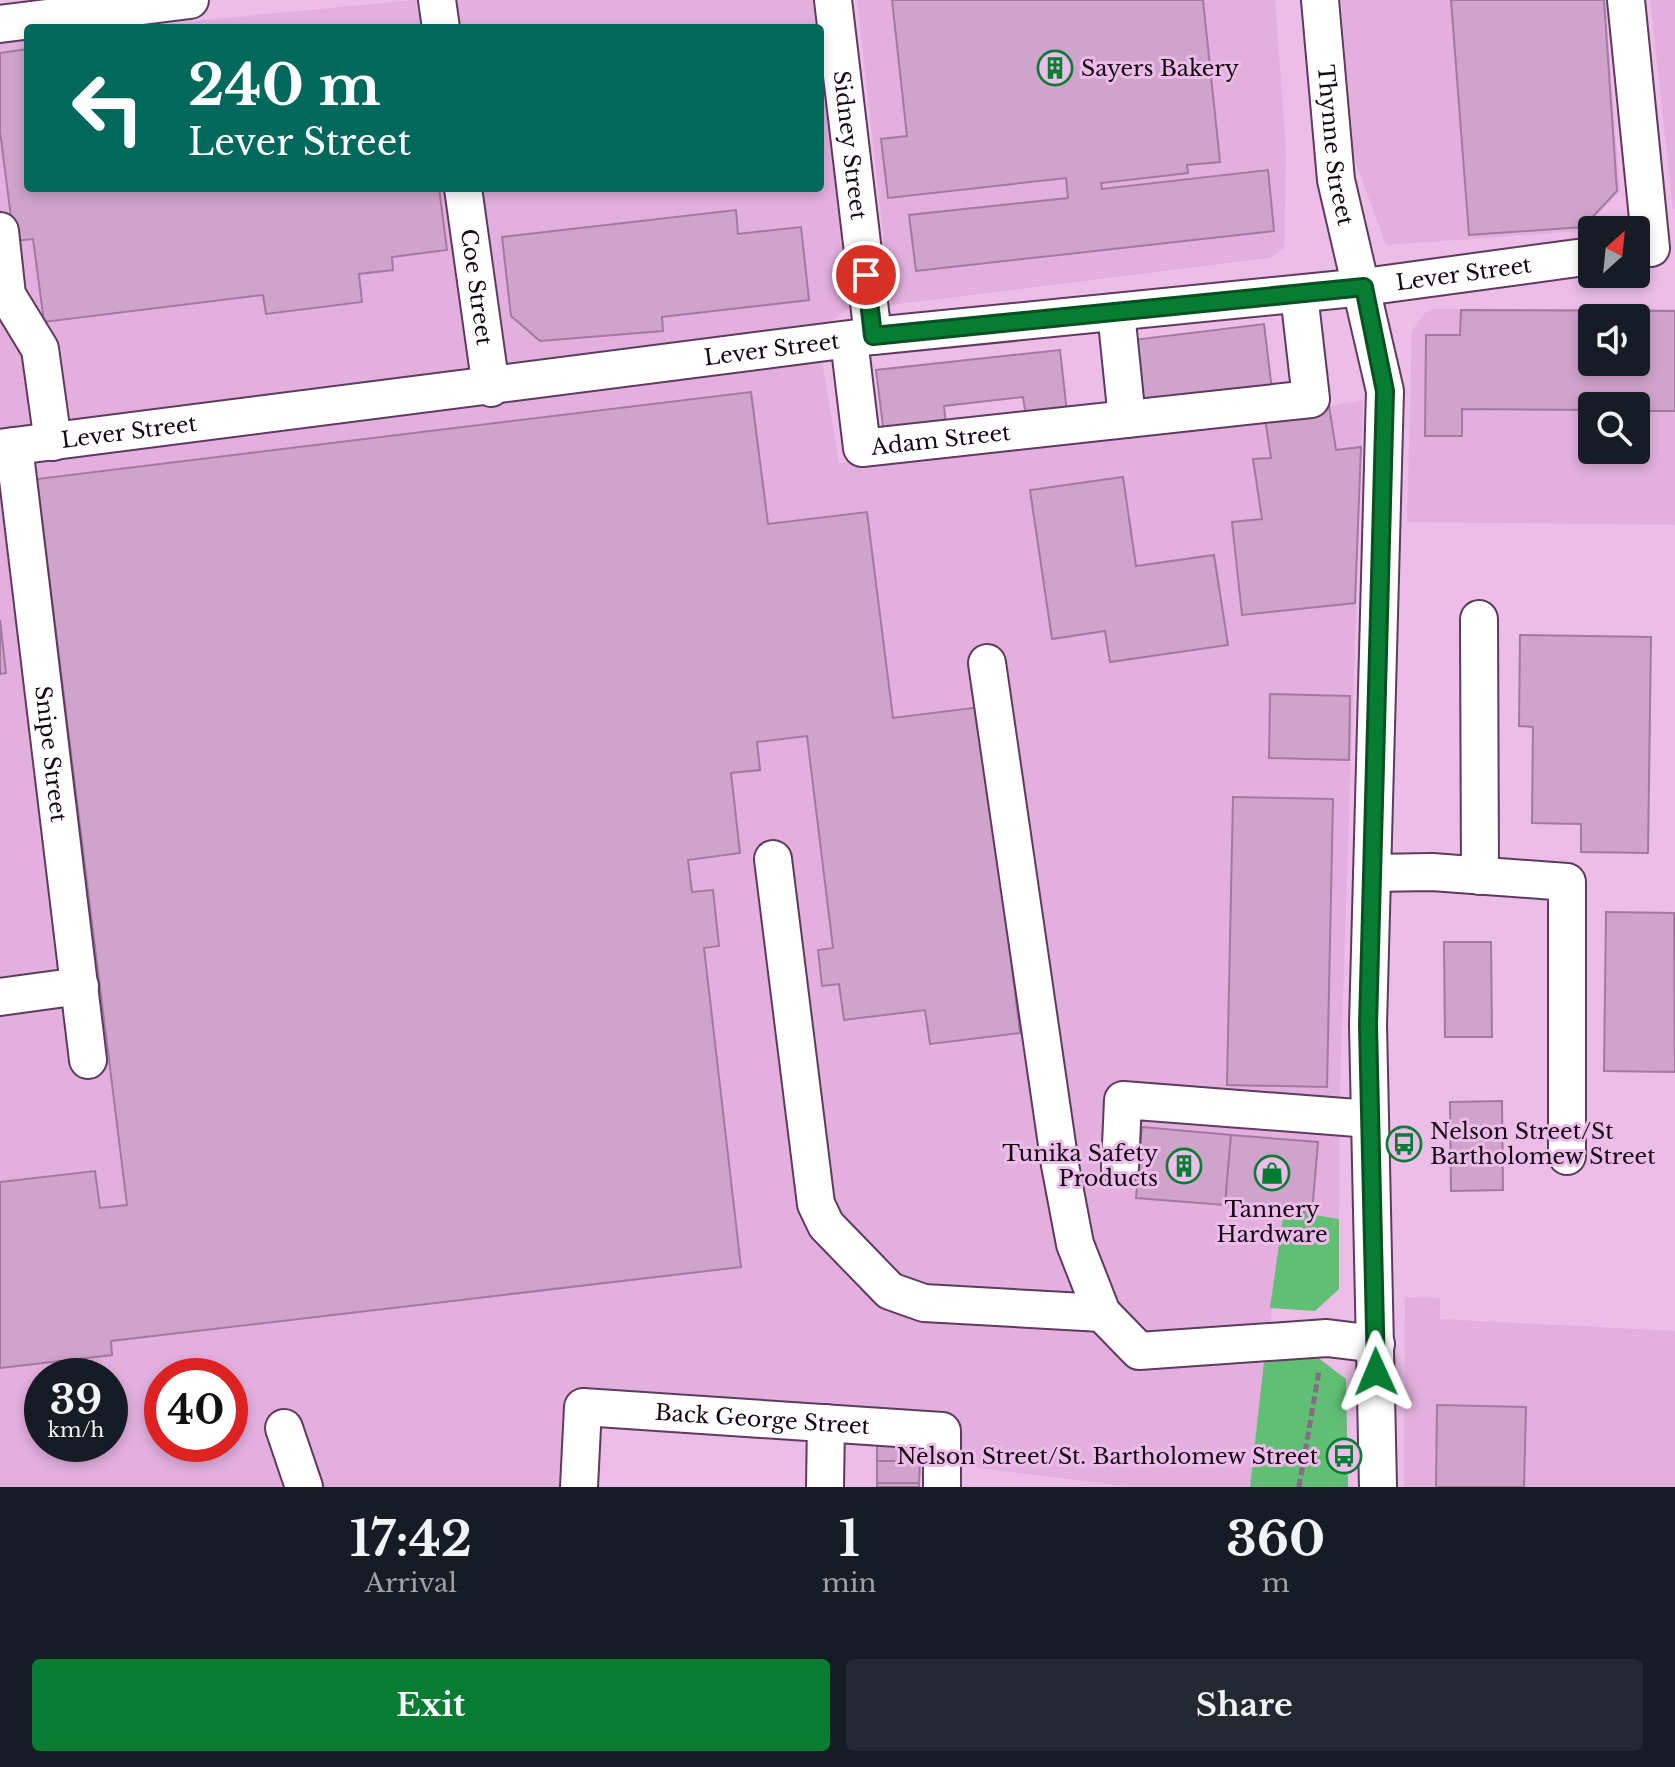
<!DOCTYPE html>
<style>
body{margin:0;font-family:"Libre Baskerville",serif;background:#242831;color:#f1f3f6;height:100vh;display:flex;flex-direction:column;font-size:30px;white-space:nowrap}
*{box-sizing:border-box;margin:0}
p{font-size:26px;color:#9ea1a6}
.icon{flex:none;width:44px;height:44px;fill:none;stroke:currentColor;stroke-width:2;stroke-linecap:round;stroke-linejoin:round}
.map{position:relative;height:1487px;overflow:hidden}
.sheet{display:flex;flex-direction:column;background:#171b24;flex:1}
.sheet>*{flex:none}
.top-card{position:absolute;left:24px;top:24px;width:800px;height:168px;border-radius:8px;box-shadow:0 4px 12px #0003;background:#00695c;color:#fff;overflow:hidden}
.needle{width:52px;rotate:27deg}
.fabs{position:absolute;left:1578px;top:216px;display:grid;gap:16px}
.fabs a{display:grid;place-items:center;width:72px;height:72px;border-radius:8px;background:#171b24;box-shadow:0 4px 12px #0003;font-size:40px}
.speed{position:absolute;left:24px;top:1358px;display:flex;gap:16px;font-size:40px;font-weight:700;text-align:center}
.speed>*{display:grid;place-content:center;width:104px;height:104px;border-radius:50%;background:#171b24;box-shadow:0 4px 12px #0003;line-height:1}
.speed small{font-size:20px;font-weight:400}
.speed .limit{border:12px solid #d22;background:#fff;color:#111}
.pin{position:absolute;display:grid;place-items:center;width:68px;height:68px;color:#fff;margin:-34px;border:4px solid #fff;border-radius:50%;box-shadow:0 2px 8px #0007}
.me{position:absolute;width:88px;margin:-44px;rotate:359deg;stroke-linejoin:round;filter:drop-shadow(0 0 6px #0008)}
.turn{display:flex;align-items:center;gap:28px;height:168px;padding:0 32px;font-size:36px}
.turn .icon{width:104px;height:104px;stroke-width:2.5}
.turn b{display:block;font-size:56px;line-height:68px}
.eta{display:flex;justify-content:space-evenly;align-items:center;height:136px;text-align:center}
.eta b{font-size:48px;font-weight:800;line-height:56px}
.button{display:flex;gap:16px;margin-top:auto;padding:16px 32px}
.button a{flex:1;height:92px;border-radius:8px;background:#077c33;color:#fff;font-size:32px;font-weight:800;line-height:92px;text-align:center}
.button a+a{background:#242831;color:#f1f3f6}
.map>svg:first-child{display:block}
</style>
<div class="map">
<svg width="1675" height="1487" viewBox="0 0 1675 1487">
<rect width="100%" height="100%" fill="#ebbde8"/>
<!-- built -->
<g fill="#e2afde" fill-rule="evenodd">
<path d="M414,0H819L855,304L817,332L839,463L1265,418L1363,400L1340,1083L1339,1219L1284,1211L1250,1487H1131L957,1465L954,1417L568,1394L562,1487H0V41L28,37V188H820V28H122ZM42,1376H110V1444H42ZM162,1376H230V1444H162Z"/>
<path d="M857,0H1275L1286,153L1284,249L1269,258L891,305Z"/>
<path d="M1341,0H1605L1620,191L1582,231L1386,245L1353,155Z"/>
<path d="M1650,0H1675V209H1673Z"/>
<path d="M1433,309H1675V525L1407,522L1412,331L1425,313ZM1592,318H1636V362H1592ZM1592,406H1636V450H1592Z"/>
<path d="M1405,1297L1440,1298V1319L1675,1331V1487H1404Z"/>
</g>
<!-- green -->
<g fill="#60bf74">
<path d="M1284,1210L1339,1219V1289L1315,1311L1270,1308Z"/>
<path d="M1265,1353L1317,1357L1346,1379L1348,1487H1250Z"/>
</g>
<!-- building -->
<g fill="#cfa3cc" stroke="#a379a1" stroke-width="2" fill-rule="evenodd">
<path d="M892,0H1203L1220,162L1187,165L1188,173L1101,183L1102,189L1268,170L1274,231L916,271L909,215L1068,198L1066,178L888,198L881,139L907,136Z"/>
<path d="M1451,0H1604L1617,191L1583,227L1469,235Z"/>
<path d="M28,49V188H439L447,250L392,257L393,270L359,274L362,302L266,314L263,295L44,322L33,239L14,241L0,131V53Z"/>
<path d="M736,210L738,234L801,227L809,300L662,317L663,331L540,341L511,316L502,237Z"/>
<path d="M1461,310L1675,311V411H1636V406H1592V410L1462,409V436H1425L1426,335H1460ZM1592,318H1636V362H1592Z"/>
<path d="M1264,324L1272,390L1141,405L1133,340Z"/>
<path d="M1060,350L1067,412L1026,416L1023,397L944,406L946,426L884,434L876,370Z"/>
<path d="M751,392L768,524L867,512L893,718L980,707L1020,1033L930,1044L925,1010L844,1020L839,984L822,986L818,950L833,948L807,736L757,742L760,770L731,773L740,853L688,860L692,892L713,890L719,946L704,948L741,1267L111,1341L112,1355L0,1368V1182L95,1171L100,1208L127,1205L37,479Z"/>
<path d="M1329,406L1336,450L1361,447L1355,603L1242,615L1232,522L1262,519L1253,459L1271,458L1265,418Z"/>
<path d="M1123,477L1136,566L1214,555L1228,645L1110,662L1105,631L1052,639L1030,490Z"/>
<path d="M0,620L6,673L0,674Z"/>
<path d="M1520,635L1651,637L1648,853L1581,852V824L1532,823L1533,727L1519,726Z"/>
<path d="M1270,694L1350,696L1349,760L1269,758Z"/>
<path d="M1233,797L1333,799L1327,1087L1227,1085Z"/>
<path d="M1606,912L1674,913L1675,1072L1604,1071Z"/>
<path d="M1444,942H1491L1492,1037H1445Z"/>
<path d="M1502,1101L1503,1190L1451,1191L1450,1102Z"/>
<path d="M1142,1127L1231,1135L1225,1205L1136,1198Z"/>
<path d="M1231,1135L1318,1142L1312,1213L1225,1205Z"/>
<path d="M1437,1405L1526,1407L1524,1487H1436Z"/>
<path d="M877,1439L920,1440V1461H877Z"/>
<path d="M877,1461H920L919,1483H877Z"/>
<rect x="877" y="1483" width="42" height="4"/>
</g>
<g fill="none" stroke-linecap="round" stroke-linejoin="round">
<!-- minor casing -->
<g stroke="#603a5e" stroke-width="40">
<g id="minor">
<path d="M437,0L441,28"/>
<path id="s1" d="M833,0L873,336"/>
<path id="s2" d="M1320,0L1336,180L1385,391L1368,1025L1378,1487"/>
<path d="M1626,0L1651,248"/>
<path d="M0,24L190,0"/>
<path id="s3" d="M463,188L491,388"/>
<path d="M0,231L7,295L40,349L53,442"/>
<path d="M1116,312L1127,419"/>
<path id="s4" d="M849,340L862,448L1311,399L1299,294"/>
<path id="s5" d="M14,446L88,1060"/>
<path id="s6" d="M0,448L873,336L1364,287L1592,256"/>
<path d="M1479,619L1480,876"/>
<path d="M987,663L1060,1165L1075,1244L1102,1313L1139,1351L1327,1338L1376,1344"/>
<path d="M773,859L816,1204L826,1225L890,1291L924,1303L1102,1313"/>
<path d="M1372,873L1432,872L1567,882V1156"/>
<path d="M0,997L80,986"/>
<path d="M1120,1168L1123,1100L1370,1119"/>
<path d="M284,1428L304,1487"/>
<path id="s7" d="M579,1487L583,1407L942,1431V1487"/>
<path d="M825,1487L826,1423"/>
</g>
</g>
<!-- path -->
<path stroke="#886986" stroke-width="5" stroke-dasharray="8 4" stroke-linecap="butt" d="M1299,1487L1319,1371"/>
<!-- minor -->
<use href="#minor" stroke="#fff" stroke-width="36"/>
</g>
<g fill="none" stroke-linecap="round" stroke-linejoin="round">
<!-- route casing -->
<g stroke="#055121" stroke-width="20">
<path id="route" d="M866,275L873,336L1364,287L1385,391L1368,1025L1376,1372"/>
</g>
<!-- route -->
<use href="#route" stroke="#077c33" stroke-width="14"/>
</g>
<!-- icons -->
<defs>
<g id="building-ring" transform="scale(1.8)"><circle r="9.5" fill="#ebbde8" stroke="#077c33" stroke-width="1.5"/><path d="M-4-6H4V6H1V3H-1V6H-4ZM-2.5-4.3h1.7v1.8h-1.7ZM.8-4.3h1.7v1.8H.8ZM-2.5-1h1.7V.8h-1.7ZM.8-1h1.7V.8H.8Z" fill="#077c33"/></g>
<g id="bus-ring" transform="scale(1.8)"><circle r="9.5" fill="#ebbde8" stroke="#077c33" stroke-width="1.5"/><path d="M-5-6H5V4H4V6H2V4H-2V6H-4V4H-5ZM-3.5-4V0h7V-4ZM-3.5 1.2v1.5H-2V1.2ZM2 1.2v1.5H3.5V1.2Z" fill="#077c33"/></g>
<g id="shop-ring" transform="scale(1.8)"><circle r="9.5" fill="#ebbde8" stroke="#077c33" stroke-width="1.5"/><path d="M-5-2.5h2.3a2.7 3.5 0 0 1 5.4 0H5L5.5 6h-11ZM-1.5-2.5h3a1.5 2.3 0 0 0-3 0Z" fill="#077c33"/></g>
</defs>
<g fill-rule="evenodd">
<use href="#building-ring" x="1055" y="68"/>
<use href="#bus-ring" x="1404" y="1144"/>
<use href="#building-ring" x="1184" y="1166"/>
<use href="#shop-ring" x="1272" y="1173"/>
<use href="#bus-ring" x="1344" y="1456"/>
</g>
<g text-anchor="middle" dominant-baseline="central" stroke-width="6" stroke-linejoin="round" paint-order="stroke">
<!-- poi labels -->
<g font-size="22" fill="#150715" stroke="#ebbde8" text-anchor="start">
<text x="1081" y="68">Sayers Bakery</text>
<text x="1430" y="1131">Nelson Street/St<tspan x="1430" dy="25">Bartholomew Street</tspan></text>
<text x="1158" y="1153" text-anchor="end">Tunika Safety<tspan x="1158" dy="25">Products</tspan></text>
<text x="1272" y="1209" text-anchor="middle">Tannery<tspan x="1272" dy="25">Hardware</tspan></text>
<text x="1318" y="1456" text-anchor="end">Nelson Street/St. Bartholomew Street</text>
</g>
<!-- street labels -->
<g font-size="22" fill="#150715" stroke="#ebbde8">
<text stroke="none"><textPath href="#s1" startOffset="146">Sidney Street</textPath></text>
<text stroke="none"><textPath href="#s2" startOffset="146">Thynne Street</textPath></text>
<text stroke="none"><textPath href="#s6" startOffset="1474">Lever Street</textPath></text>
<text stroke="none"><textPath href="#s3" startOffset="100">Coe Street</textPath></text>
<text stroke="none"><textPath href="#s6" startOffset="778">Lever Street</textPath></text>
<text stroke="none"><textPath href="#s6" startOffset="130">Lever Street</textPath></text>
<text stroke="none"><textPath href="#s4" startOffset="188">Adam Street</textPath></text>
<text stroke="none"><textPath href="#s5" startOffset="310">Snipe Street</textPath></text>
<text stroke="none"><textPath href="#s7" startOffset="260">Back George Street</textPath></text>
</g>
</g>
</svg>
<div class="fabs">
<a><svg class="needle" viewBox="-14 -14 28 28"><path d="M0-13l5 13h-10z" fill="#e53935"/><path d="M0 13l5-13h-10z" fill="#9ea1a6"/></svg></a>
<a><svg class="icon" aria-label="sound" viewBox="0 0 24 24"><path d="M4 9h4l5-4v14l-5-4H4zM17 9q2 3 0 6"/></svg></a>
<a><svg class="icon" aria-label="search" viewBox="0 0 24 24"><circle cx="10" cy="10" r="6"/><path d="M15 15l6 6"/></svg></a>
</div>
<div class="speed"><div>39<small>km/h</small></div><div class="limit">40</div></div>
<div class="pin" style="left:866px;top:275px;background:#d93025"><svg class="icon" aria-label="arrive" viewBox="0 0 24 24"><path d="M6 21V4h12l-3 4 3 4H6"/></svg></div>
<svg class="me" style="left:1376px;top:1372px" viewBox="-20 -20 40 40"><path d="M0-17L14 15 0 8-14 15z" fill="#077c33" stroke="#fff" stroke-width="4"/></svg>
<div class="top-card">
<div class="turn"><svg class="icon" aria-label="left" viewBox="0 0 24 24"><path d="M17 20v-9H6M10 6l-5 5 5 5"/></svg><div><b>240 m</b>Lever Street</div></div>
</div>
</div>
<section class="sheet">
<div class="eta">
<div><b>17:42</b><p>Arrival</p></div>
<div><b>1</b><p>min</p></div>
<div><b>360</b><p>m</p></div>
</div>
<div class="button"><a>Exit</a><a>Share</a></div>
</section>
